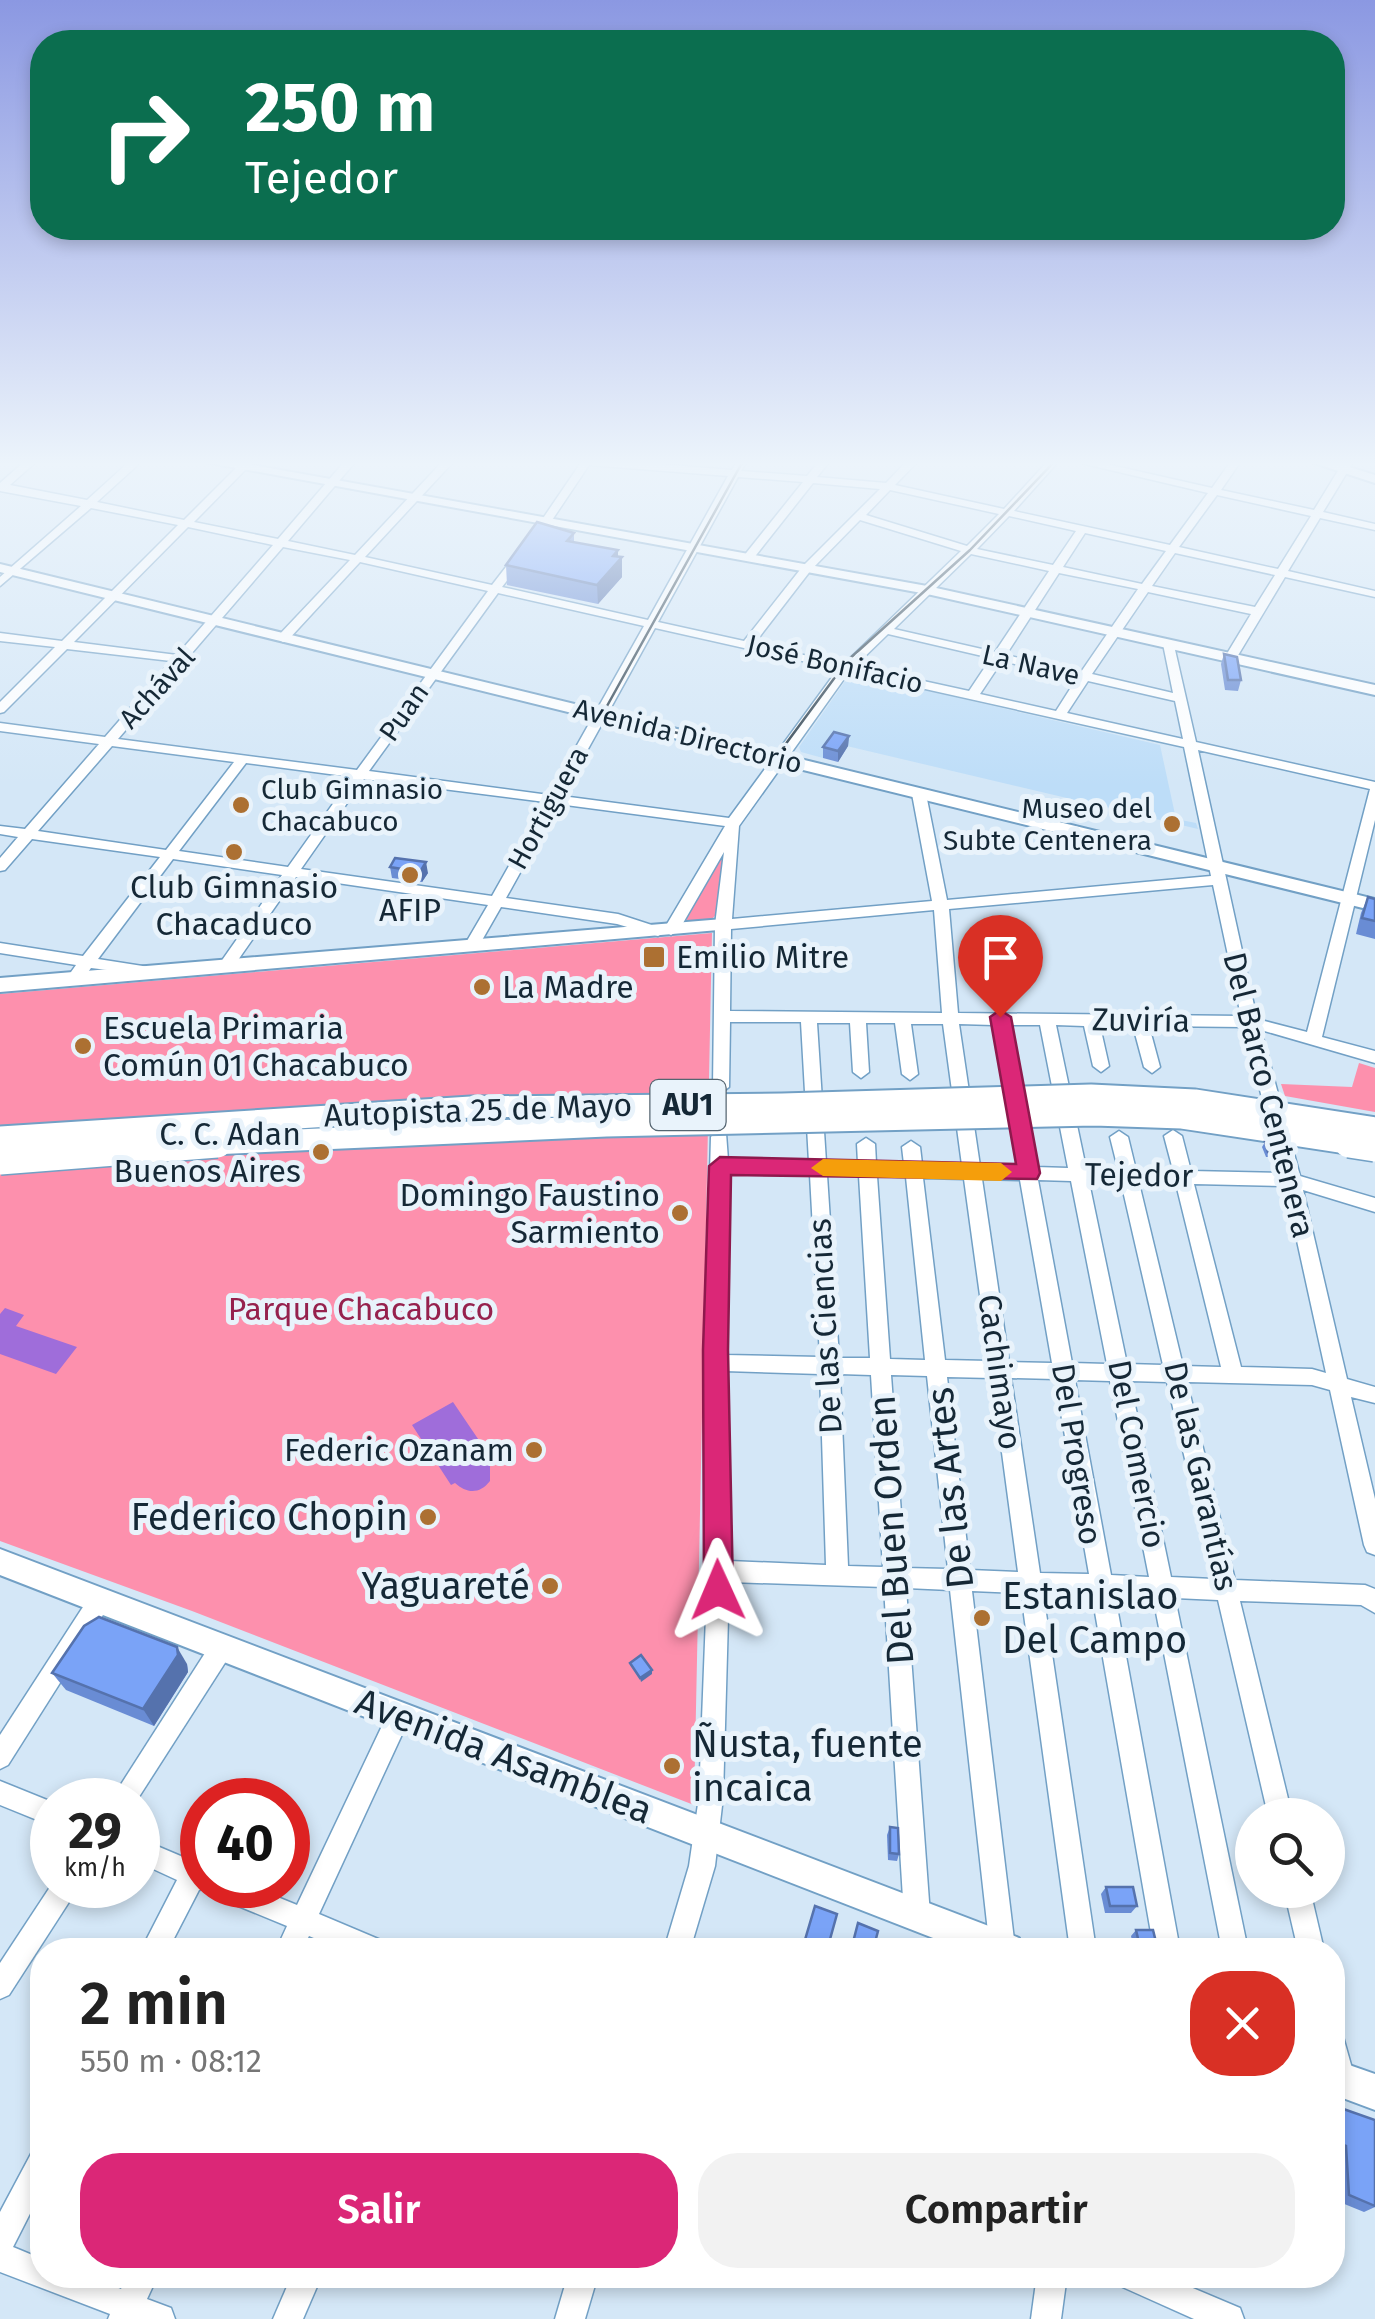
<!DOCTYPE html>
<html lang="es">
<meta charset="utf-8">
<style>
body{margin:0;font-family:"Fira Sans",sans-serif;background:#f2f2f2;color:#222;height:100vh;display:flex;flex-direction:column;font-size:38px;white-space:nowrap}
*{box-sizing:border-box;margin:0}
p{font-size:32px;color:#767676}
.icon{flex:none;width:55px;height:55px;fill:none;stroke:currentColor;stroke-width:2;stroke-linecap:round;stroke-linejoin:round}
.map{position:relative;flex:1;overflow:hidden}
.drawer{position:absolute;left:30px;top:1938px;width:1315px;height:350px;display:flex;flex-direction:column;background:#fff;border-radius:40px;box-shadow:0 5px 15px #0003}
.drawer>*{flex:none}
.hud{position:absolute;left:30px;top:30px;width:1315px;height:210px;border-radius:40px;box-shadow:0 5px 15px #0003;background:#0b6e4f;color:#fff;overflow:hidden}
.tools{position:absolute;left:1235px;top:1798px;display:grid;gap:20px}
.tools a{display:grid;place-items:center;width:110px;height:110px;border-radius:50%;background:#fff;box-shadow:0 5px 15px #0003;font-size:50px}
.speed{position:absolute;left:30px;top:1778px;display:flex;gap:20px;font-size:50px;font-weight:700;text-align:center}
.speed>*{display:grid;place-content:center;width:130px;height:130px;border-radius:50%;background:#fff;box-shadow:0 5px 15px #0003;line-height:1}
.speed small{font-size:25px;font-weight:400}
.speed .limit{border:15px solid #d22;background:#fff;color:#111}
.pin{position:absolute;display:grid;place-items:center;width:85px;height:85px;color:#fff;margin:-102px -42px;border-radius:50% 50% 50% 0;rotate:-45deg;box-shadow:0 0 10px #0007}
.pin .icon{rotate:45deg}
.me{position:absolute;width:110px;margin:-55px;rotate:359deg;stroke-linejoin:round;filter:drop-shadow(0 0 8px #0008)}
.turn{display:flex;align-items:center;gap:35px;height:210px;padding:0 50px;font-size:45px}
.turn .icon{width:130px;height:130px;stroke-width:2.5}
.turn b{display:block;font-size:70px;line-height:85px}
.round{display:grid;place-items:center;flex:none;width:105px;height:105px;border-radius:40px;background:#f2f2f2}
.overview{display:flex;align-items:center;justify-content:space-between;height:170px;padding:0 50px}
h1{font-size:60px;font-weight:600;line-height:75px}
.action{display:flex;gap:20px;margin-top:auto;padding:20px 50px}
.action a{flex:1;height:115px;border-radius:40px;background:#db2777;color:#fff;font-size:40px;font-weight:600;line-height:115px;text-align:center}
.action a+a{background:#f2f2f2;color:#222}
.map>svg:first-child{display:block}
</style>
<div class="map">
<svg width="1375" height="2319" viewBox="0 0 1375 2319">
<rect width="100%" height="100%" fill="#d4e7f7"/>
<!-- built -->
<path fill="#bdddf8" d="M860,675L1160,745L1176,819L1196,823L1198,829L834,743L823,758L801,752L799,747L848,677Z"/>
<!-- green -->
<g fill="#fd90ad">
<path d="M731,832L715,916L708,922L688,921L685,917Z"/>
<path d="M712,933L694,1805L192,1611L0,1541V994Z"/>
<path d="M1359,1063L1375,1068V1112L1285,1096L1281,1084L1352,1087Z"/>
</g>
<!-- water -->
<g fill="#9f6dda">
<path d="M5,1308L24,1315L16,1326L77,1347L56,1374L0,1354V1314Z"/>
<path d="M453,1402L493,1461L490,1464V1481C480,1494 467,1494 455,1483L451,1485L412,1425Z"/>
</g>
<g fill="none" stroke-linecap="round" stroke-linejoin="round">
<!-- minor casing -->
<g stroke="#72a0c5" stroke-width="3">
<g id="minor">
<path d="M25,461H37L10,485L87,500L130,461H142L97,502L184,520L243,461H254L194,522L278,539L345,461H356L288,541L355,555L443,461H454L365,557L492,585L516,554L520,553L526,556L502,587L648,620L728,476L589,465L540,538H532L531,536L580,464L572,461H621L732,470L737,461H747L741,471L807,476L819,461H830L817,477L886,483L907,461H918L895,485L1004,509L1048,461H1059L1014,511L1170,545L1208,493L1072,461H1093L1212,488L1231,461H1241L1221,490L1314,510L1344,461H1354L1323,512L1375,524V530L1320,518L1288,571L1375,591V597L1285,577L1237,657L1231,661L1225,657L1251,614L1148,592L1092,674L1173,693L1163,644L1173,641L1196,742L1375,782V820L1322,1037L1375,1051V1063L1261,1030L1300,1176L1375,1198V1212L1303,1190L1347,1379L1375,1387V1403L1351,1397L1375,1499V1555L1367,1552L1364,1545L1330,1390L1312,1385L1187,1382L1235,1580L1365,1585L1375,1589V1613L1361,1605L1240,1601L1292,1815H1268L1218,1600L1175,1598L1248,1950H1222L1153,1597L1115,1596L1180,1950H1154L1092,1595L1043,1593L1096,1950H1070L1021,1593L972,1591L1015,1948L990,1950L950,1590L906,1588L930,1915L926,1924L917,1928L908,1924L904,1915L884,1587L729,1582L723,1797L715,1866L690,1950H664L689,1866L699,1797L707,1590L705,1350L711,1137L714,1133H726L728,1160L809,1162L801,1022H730L729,1087L721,1093L715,1091L713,1087L715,925L724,852L679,930L671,935L665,932L658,936L617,924L501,907L477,949L472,951L464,946L488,905L296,877L231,970L226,971L218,966L282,875L173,859L98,959L149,967L152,971L149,975L91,968L80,983L74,984L66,979L76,965L0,953V943L83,956L160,857L32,839L5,870L0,871V858L18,837L0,834V826L25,829L99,744L0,731V723L105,737L171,661L67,649L4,712L0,713V702L55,647L0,641V633L62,641L178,525L91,508L0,586V577L81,506L0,491V483ZM738,477L803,482L743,557L749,560L753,559L813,483L880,489L803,566L744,641L658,622ZM890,490L999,514L967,546L866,515ZM1217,495L1311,516L1278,569L1179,547ZM1009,516L1076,531L1053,565L977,549ZM860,520L961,551L844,664L754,644L811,570ZM188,527L273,545L177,655L74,642ZM1085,533L1166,551L1142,584L1063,567ZM283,547L350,560L279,635L277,638L283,642L287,641L360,562L488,591L357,770L118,739ZM1175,553L1275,575L1255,607L1152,586ZM971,554L1049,571L995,652L894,629ZM1059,573L1138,589L1081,672L1006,655ZM498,593L644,626L549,795L369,771ZM655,628L838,669L729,818L562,796ZM888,634L991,658L969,691L855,666ZM1002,661L1077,678L1056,711L980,694ZM849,672L1184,747L1211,876L947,900L926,794L919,790L912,794L932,901L732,919L739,826ZM1088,681L1175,701L1183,739L1067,713ZM112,746L234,762L166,850L38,831ZM1198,750L1370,789L1307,1032L1257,1019ZM246,763L352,777L288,867L179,851ZM364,779L545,802L492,896L301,869ZM558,804L725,826L664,929L618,914L506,898ZM1213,885L1241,1016L958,1013L949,909ZM934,910L942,1013L730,1011L731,929ZM817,1023H850L853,1072L861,1078L869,1072L866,1023H895L902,1074L910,1080L918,1074L911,1024H943L962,1165L922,1164L920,1147L911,1141L902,1147L904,1164L876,1163L875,1144L866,1138L857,1144L858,1163L826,1162ZM959,1024L993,1025L1018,1167L980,1166ZM1009,1025H1040L1068,1168L1036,1167ZM1056,1025L1084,1026L1093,1066L1101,1072L1109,1066L1100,1026H1133L1144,1067L1152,1073L1160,1067L1149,1026L1244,1027L1281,1173L1191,1171L1182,1136L1173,1130L1164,1136L1173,1170H1136L1128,1137L1119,1131L1110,1137L1118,1169L1086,1168ZM728,1173L810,1175L820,1357L725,1355ZM827,1175L859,1176L870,1358H839ZM877,1176L906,1177L925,1360L890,1359ZM923,1178L964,1179L989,1361L945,1360ZM982,1179L1020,1180L1052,1363L1009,1362ZM1038,1180L1071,1181L1107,1364L1072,1363ZM1089,1182H1121L1163,1365L1127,1364ZM1139,1183L1176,1184L1221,1367L1183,1366ZM1194,1184L1285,1186L1326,1373L1312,1369L1241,1367ZM725,1371L820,1374L826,1565L729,1561ZM840,1374L871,1375L883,1567L848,1566ZM891,1375L927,1376L948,1569L905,1568ZM947,1377L992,1378L1018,1572L970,1570ZM1011,1378L1055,1379L1089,1574L1040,1573ZM1075,1380L1110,1381L1149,1577L1111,1575ZM1130,1381L1167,1382L1213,1579L1171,1577Z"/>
<path d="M100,1590L108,1593L111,1600L108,1607L8,1765L0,1769V1735L92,1593Z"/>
<path d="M222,1636L230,1639L233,1647L230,1655L137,1800H111L214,1639Z"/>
<path d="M399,1703L407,1707L411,1715L319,1914L383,1941L387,1950H343L309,1936L302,1950H276L287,1926L209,1894L207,1888L199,1890L168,1950H141L177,1880L138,1862V1838L202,1865V1885H248L297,1905L391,1707Z"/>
<path d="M0,1781L52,1802V1826L0,1805Z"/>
<path d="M52,1884L80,1885L9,1995L0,1999V1963Z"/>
<path d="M1284,1890H1310L1324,1950H1298Z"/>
<path d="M1332,2030L1342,2033L1355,2079L1351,2089L1341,2093L1332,2089Z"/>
<path d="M42,2148V2190L13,2247L42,2259V2275H86L121,2289L128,2275H158L147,2299L171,2308L175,2319H108L110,2314L0,2272V2212L32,2152Z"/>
<path d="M292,2275H322L303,2319H273Z"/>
<path d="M568,2275H598L585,2319H555Z"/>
<path d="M1037,2275H1067L1061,2319H1031Z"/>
<path d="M1113,2275H1162L1240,2308L1244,2319H1194L1118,2285Z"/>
</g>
</g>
<!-- major casing -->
<g stroke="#72a0c5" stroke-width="4">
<g id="major">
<path d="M199,461H230L927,586L1375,685V695L927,594Z"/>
<path d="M1308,461H1330L1375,475V483Z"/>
<path d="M0,564L1375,899V911L0,572Z"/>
<path d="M723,919L733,925L730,929L0,992V978Z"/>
<path d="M0,1549L1007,1933L1019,1938L1024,1950H964L0,1575Z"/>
<path d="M1332,2059L1375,2074V2110L1332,2094Z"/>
</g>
</g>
<!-- minor -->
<use href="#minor" fill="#fff" fill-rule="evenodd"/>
<!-- major -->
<use href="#major" fill="#fff" fill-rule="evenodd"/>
<!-- tram -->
<path stroke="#344755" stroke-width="2.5" d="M743,461L607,706L610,713L623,720L762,753L782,749L847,661L970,550L1055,461"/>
<!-- highway-bridge-far1 casing -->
<g stroke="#72a0c5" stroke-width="25" stroke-linecap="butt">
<g id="highway-bridge-far1">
<path d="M0,1137L471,1107L782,1104L1091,1095L1195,1100L1375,1128"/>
<path d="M168,1146L606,1126L1094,1115L1182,1118L1366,1146"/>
</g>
</g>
<!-- highway-bridge casing -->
<g stroke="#72a0c5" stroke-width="32" stroke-linecap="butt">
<g id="highway-bridge">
<path d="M1349,1143L1375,1147"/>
<path d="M0,1160L217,1143"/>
</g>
</g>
<!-- highway-bridge-far1 -->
<use href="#highway-bridge-far1" stroke="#fff" stroke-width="21"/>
<!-- highway-bridge -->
<use href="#highway-bridge" stroke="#fff" stroke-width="29"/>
</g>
<!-- wall -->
<g fill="#698cd4">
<path d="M574,533V542L618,557L622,577L598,604L507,585L506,565Z"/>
<path d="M1224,654L1241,680L1238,691L1225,690L1221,664Z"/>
<path d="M849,736L848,746L838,762L823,758V747Z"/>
<path d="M390,867L428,873L422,882L392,878Z"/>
<path d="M1368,897L1375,899V939L1356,934L1361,913Z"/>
<path d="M1265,1142L1275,1152L1273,1157H1266L1262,1147Z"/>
<path d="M187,1664L188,1672L154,1726L66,1690L52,1673Z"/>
<path d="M890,1827L899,1854L897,1861L888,1860L887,1835Z"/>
<path d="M1106,1887L1137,1906L1131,1913H1105L1101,1894Z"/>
<path d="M1136,1930L1157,1946L1164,1950H1134L1131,1936Z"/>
<path d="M1332,2105L1375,2120V2207L1364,2212L1337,2201L1334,2152L1332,2151Z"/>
</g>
<!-- shaded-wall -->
<g fill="#5572ad">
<path d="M618,550V561L622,557V577L598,604L597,585L613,556Z"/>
<path d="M849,736L848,746L838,762V751Z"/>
<path d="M426,862L428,873L422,882L420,872Z"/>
<path d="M177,1647L187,1664L188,1672L154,1726L143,1709Z"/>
<path d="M652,1670V1674L641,1682L640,1678Z"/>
</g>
<!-- building -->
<g fill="#7aa3f7" stroke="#5572ad" stroke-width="2.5">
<path d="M537,522L574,533L567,541L618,550L613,556L622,557L597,585L506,565Z"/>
<path d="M1224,654L1237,657L1241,680H1228Z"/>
<path d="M834,732L849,736L838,751L823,747Z"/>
<path d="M395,858L426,862L420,872L390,867Z"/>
<path d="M1368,897L1375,899V921L1362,918Z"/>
<path d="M1265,1142H1273L1275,1152H1268Z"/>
<path d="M99,1617L177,1647L178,1655L143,1709L52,1673L84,1626Z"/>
<path d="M641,1655L652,1670L640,1678L630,1663Z"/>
<path d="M890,1827L898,1828L899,1854L890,1853Z"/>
<path d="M1106,1887H1133L1137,1906H1110Z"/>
<path d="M815,1906L837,1914L827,1950H802Z"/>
<path d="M858,1923L878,1931L873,1950H851Z"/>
<path d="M1136,1930H1153L1157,1946L1166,1947L1164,1950H1147L1140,1947Z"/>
<path d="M1332,2105L1375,2120V2206L1349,2195L1346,2146L1332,2141Z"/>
</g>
<!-- sky -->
<linearGradient id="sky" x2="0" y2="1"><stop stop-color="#8b98e2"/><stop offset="0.59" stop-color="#ecf4fb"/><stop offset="1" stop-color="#ecf4fb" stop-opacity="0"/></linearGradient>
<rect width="1375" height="786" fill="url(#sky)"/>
<!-- route -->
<path fill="#db2777" stroke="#8e194d" stroke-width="2.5" d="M1000,1010L1011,1017L1040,1173L1037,1179L731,1175L728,1350L733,1590L728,1600L718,1603L708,1600L704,1590L703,1350L709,1166L720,1157L1016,1164L990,1017Z"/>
<!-- slow -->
<path fill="#f59e0b" d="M823,1159L1001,1163L1012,1172L1001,1181L823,1176L811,1168Z"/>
<!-- markers -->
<g fill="#ac7032" stroke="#e9f3fb" stroke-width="4">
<circle cx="241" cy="805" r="10"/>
<circle cx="1172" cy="824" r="10"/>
<circle cx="234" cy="852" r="10"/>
<circle cx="410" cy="875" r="10"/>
<rect x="642" y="945" width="24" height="24" rx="5"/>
<circle cx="482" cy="987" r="10"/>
<circle cx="83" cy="1046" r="10"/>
<circle cx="321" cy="1152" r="10"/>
<circle cx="680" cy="1213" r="10"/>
<circle cx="534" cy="1450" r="10"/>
<circle cx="428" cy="1517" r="10"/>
<circle cx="550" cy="1586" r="10"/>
<circle cx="982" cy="1618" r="10"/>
<circle cx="672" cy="1766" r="10"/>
</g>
<g text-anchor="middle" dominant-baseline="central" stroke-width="10" stroke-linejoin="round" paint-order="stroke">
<!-- far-street labels -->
<g font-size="28" fill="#152836" stroke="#e9f3fb">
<text transform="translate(835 664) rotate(13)">José Bonifacio</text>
<text transform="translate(1031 665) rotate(13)">La Nave</text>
<text transform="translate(157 688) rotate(-48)">Achával</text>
<text transform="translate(404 712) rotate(-55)">Puan</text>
<text transform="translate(688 736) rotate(14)">Avenida Directorio</text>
<text transform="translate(548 808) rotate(-61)">Hortiguera</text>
</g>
<!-- far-poi labels -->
<g font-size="28" fill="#152836" stroke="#e9f3fb" text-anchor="start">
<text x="261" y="789">Club Gimnasio<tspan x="261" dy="32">Chacabuco</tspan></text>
<text x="1152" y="808" text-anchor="end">Museo del<tspan x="1152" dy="32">Subte Centenera</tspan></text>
</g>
<!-- shield labels -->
<rect fill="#e9f3fb" stroke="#556571" stroke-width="2.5" x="650.5" y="1080" width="75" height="50" rx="8"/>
<g font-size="30" font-weight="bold" fill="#152836">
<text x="688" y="1105">AU1</text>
</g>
<!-- poi labels -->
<g font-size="32" fill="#152836" stroke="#e9f3fb" text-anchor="start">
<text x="234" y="887" text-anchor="middle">Club Gimnasio<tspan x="234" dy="37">Chacaduco</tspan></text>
<text x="410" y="910" text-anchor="middle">AFIP</text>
<text x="676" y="957">Emilio Mitre</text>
<text x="502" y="987">La Madre</text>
<text x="103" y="1028">Escuela Primaria<tspan x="103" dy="37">Común 01 Chacabuco</tspan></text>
<text x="301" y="1134" text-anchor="end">C. C. Adan<tspan x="301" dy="37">Buenos Aires</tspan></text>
<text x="660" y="1195" text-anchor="end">Domingo Faustino<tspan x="660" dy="37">Sarmiento</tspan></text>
<text x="514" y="1450" text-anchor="end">Federic Ozanam</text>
</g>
<!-- street labels -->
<g font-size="32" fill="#152836" stroke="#e9f3fb">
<text transform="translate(1141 1020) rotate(1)">Zuviría</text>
<text transform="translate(1269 1095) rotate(76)">Del Barco Centenera</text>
<text transform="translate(478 1110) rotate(-2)">Autopista 25 de Mayo</text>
<text transform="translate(1139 1175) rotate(1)">Tejedor</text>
<text transform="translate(825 1326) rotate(-93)">De las Ciencias</text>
<text transform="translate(1000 1372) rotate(82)">Cachimayo</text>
<text transform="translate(1077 1454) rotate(81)">Del Progreso</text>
<text transform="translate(1137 1454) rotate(79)">Del Comercio</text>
<text transform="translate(1201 1476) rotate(77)">De las Garantías</text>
</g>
<!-- park labels -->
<g font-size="32" fill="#96214d" stroke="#e9f3fb">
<text x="361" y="1309">Parque Chacabuco</text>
</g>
<!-- near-street labels -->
<g font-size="38" fill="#152836" stroke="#e9f3fb">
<text transform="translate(950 1488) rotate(-96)">De las Artes</text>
<text transform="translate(891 1530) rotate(-94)">Del Buen Orden</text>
<text transform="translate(504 1756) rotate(21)">Avenida Asamblea</text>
</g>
<!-- near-poi labels -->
<g font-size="38" fill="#152836" stroke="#e9f3fb" text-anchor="end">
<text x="408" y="1517">Federico Chopin</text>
<text x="530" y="1586">Yaguareté</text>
<text x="1002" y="1596" text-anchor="start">Estanislao<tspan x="1002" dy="44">Del Campo</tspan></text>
<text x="692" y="1744" text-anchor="start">Ñusta, fuente<tspan x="692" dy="44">incaica</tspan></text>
</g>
</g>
</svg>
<div class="tools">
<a><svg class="icon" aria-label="search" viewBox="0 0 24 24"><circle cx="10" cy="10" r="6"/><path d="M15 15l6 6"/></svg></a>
</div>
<div class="speed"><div>29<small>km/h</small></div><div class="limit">40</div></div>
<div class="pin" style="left:1000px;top:1017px;background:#d93025"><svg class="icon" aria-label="arrive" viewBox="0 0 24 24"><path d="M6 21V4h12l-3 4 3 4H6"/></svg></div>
<svg class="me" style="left:718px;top:1590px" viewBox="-20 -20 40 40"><path d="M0-17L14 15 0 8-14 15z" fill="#db2777" stroke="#fff" stroke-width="4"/></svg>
<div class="hud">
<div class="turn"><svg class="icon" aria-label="right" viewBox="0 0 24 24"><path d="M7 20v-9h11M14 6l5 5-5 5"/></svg><div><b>250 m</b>Tejedor</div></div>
</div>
<section class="drawer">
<div class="overview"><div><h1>2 min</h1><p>550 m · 08:12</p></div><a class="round" style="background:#d93025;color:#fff"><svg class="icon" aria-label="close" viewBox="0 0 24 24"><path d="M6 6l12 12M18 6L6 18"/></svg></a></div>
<div class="action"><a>Salir</a><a>Compartir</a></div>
</section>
</div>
